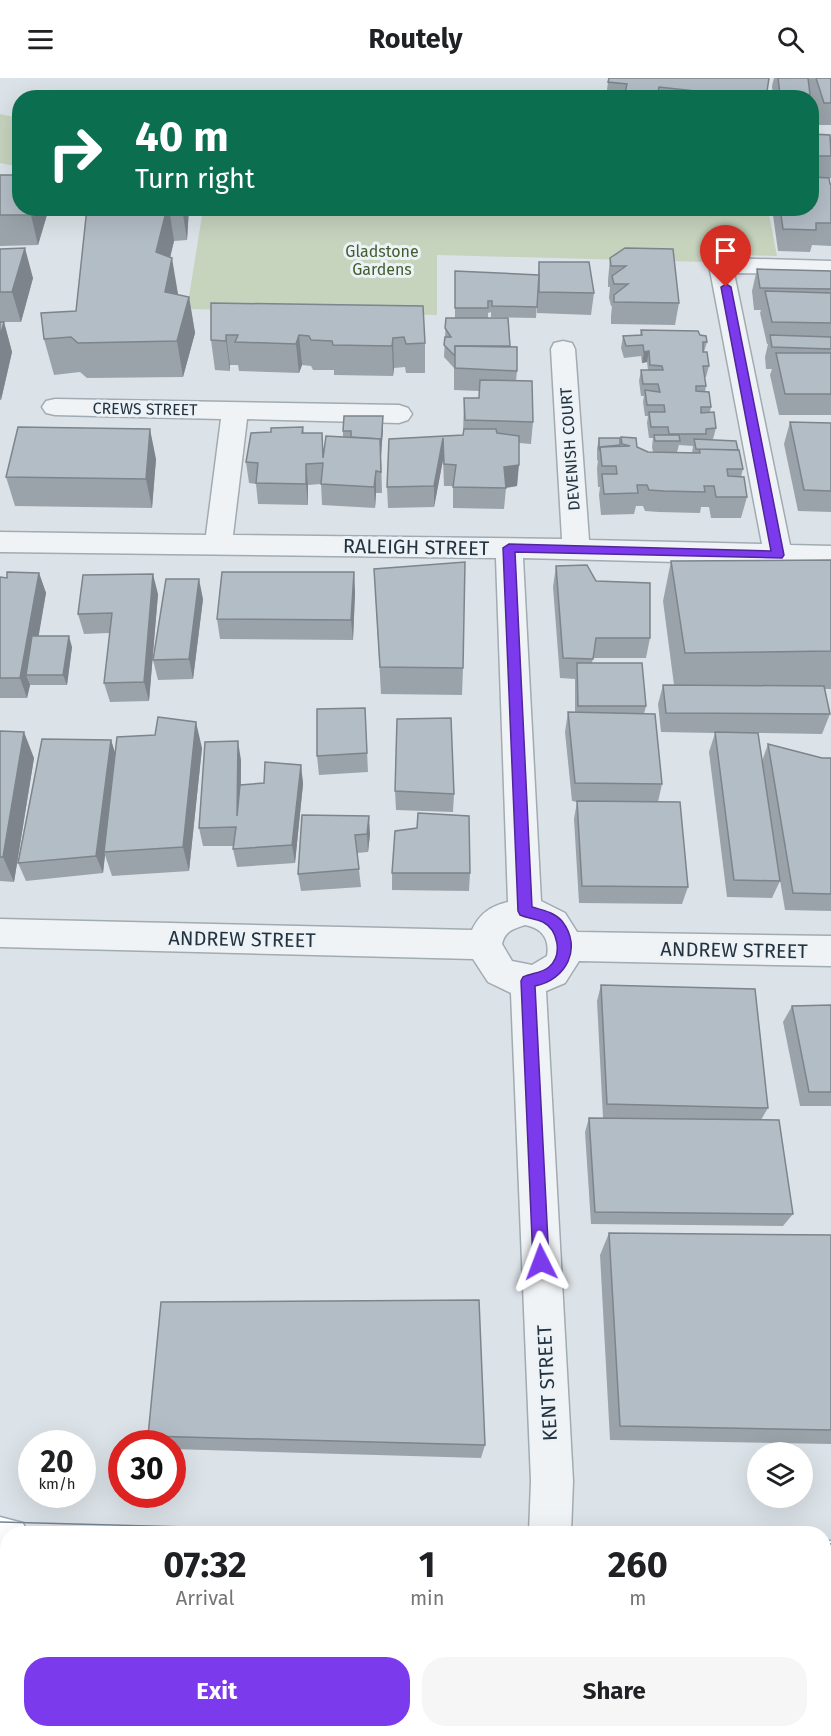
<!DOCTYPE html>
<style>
body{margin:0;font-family:"Fira Sans",sans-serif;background:#f6f6f6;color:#202124;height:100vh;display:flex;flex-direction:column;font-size:22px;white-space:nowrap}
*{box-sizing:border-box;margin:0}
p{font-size:20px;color:#757577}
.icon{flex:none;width:33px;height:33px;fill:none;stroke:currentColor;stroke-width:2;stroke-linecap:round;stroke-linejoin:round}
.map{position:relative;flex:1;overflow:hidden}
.details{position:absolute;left:0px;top:1448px;width:831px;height:212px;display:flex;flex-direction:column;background:#fff;border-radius:24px 24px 0 0;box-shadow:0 6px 24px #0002}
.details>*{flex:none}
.hud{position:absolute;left:12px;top:12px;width:807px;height:126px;border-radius:24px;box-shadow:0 6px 24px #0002;background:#0b6e4f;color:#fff;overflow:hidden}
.buttons{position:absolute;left:747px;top:1364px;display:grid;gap:12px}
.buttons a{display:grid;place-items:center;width:66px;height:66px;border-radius:50%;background:#fff;box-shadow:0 6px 24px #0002;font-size:30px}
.speed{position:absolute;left:18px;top:1352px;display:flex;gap:12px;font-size:30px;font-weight:700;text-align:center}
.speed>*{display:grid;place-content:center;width:78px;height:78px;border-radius:50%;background:#fff;box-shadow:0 6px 24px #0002;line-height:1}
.speed small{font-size:15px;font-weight:400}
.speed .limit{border:9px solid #d22;background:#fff;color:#111}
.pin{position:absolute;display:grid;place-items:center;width:51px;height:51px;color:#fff;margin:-62px -26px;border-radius:50% 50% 50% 0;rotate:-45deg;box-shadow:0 0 6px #0007}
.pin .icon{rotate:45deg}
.me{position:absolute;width:66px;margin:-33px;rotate:357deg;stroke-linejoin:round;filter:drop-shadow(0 0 4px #0008)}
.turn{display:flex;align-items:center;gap:21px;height:126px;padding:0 24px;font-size:27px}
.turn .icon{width:78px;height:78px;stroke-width:2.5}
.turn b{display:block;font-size:42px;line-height:51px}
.eta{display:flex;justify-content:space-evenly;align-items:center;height:102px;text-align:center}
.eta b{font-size:36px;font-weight:700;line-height:42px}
.action{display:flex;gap:12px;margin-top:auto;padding:12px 24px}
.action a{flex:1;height:69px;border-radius:24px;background:#7c3aed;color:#fff;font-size:24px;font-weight:700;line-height:69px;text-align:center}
.action a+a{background:#f6f6f6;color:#202124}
header{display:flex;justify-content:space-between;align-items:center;height:78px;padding:0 24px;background:#fff;font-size:27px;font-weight:700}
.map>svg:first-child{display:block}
</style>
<header><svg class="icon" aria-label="menu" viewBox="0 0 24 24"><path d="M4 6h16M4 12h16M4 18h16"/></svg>Routely<svg class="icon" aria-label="search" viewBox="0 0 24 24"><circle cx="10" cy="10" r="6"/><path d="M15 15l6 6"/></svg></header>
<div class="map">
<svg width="831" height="1658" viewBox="0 0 831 1658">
<rect width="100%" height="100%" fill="#dce3e8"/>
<!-- green -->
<g fill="#c6d3bd">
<path d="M0,36L19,40V89L0,85Z"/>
<path d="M203,131H768L777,178L703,176L705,184L437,177V237L187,231Z"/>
<path d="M97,1652H480V1658H96Z"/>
</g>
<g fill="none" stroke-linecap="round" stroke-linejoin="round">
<!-- minor casing -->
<g stroke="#a1abb2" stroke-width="3">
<g id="minor">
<path d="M721,180L831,183V197L734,195L790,467L831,468V488L523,480L541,823L565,835L577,854L831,858V888L579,883L565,905L546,913L573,1403L571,1455H529L531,1403L511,915L488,904L473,881L0,869V841L472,852C480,835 491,828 508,824L496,480L0,474V454L206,457L221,341L55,337L46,335L42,329L46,323L55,321L399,327L408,330L412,336L408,342L399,345L247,341L233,457L562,461L551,271L554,265L563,263L572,265L575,271L589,462L762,466L709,187L713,182ZM525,847C542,850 550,861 547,878L532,887L512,883L502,866C505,853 513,851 525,847Z"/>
<path d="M531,1652H576L577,1658H531Z"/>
</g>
</g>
<!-- major casing -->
<g stroke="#9aaab5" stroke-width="3">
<g id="major">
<path d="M0,1439L23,1445L27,1455H8V1481H0Z"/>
<rect x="824" y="1463" width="7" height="42"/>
</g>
</g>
<!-- minor -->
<use href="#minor" fill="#f0f3f6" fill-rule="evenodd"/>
<!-- major -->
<use href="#major" fill="#fff" fill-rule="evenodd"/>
<!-- tram -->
<g stroke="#748594" stroke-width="1.5">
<path d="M0,1444L411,1455"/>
<path d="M824,1466H831"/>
<path d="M0,1477H8"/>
<path d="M824,1501L831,1502"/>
</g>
</g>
<!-- wall -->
<g fill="#9aa3aa">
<path d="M774,0H808V2V0H831V47H819L812,24V20H810V17L809,20H773L772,8Z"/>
<path d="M608,4L766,20H606Z"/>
<path d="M812,56L831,60V100H829L830,106H831V168L812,167L810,174L778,173L772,130H812Z"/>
<path d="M0,97L49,130L38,167L0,168Z"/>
<path d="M87,130H189L187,162L174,163L170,179L178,217L189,219L195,255L183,299L87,300L80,294L54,297L44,261L76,233Z"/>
<path d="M625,170L679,225L675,247L611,246V238L612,228H611L609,220L610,209H608V202L610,180Z"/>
<path d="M0,171L33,200L21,244H4L12,274L1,322H0Z"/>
<path d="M539,184L594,215L591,237L537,235V225L536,240L491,239V234L488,235V240L510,268L517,293L516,303L533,344L531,366L519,365L517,408L506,410L504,431L453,430V408H444L443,382L434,429L388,430L387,409L389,361L463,357L464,320H479V313L454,312V290L444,279L446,240H455V193L538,197Z"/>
<path d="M757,191L831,193V337H779L770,297L772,291H766L765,279L768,266H767L760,235L761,232H754L752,213Z"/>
<path d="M211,225L423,228L425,265V295H406L405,289L394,290L393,298L334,297V292H313L311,288L302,287L299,295L239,293L238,287H230V293L215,292L211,262Z"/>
<path d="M641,252L700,257L707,264L704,274L709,288L706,299H704L706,308L705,314L711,329L710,334L716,350L713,361L705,362L743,391L741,399L747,419L741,440H711L709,429H701L700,435L659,434L645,433L643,428H636L634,436L601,437L599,417L600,409H598L597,390L598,383L597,382V371L599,360H620V368L621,359L637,369L648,374L692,375L693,368L679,367L677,374H653L652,369L653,360H649L647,345L648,338H645L643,324L644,318H641L639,303L641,292H648L647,284L642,285L641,278L624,280L621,270L623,258L640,257Z"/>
<path d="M790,344L831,345V434L798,433L784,366Z"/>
<path d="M303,349L304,355L324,376L343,359V353L383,349L381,378L382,415H376L375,430L322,427L321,406L308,407V427L258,426L256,406L249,405L246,384L271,354Z"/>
<path d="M156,381L152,430L15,428L6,399Z"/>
<path d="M831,482V611H825L830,636L822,656L758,655L762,683L768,666L822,680H831V833L785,832L777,784L780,803L772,820L727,819L709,674L715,655L661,654L658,626L663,607H674L663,523L671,483Z"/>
<path d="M556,488L596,503L650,560L646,580H593L592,585L646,628L644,636L662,706L658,724L688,809L682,826L579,825L574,741L577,724L572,723L565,654L568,634L575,635V601L560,600L553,509Z"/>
<path d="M374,491L463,590L462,617L381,616Z"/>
<path d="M354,494L355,515L353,562L220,561L217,541Z"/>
<path d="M39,495L46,515L38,558L72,569L67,607H30L27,620H0V499L7,500Z"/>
<path d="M158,516L149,623L110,624L104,605L110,555L84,556L78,536Z"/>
<path d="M203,521L193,601L158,602L153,582Z"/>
<path d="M365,630L368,694L319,697L317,678Z"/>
<path d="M0,653L34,680L14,804L0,803Z"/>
<path d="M111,662L115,675L202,670L189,793L112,798L105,777L103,795L26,803L18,785Z"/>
<path d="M241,682V707L264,705L301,687L303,706L295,785L237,789L233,771L234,768H203L199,750Z"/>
<path d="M395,713L454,716L453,734L396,732Z"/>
<path d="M302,737L370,756L368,774L357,775L361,809L301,813L298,796Z"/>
<path d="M417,750L470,795L469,813L392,812V795Z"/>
<path d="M601,907L768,1030L761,1042L793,1136L783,1148L591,1146L585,1054L589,1040L663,1041L603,1040L597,923Z"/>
<path d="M831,927V1028H800L783,944L792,928Z"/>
<path d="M609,1155L831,1157V1366L610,1362L600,1177Z"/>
<path d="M148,1358L485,1367L481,1380L172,1371V1365H156Z"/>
</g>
<!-- shaded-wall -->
<g fill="#7d848b">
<path d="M33,130H49L38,167L31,137Z"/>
<path d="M167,130H169L174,163L163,210L156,174Z"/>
<path d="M182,130H189L187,162Z"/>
<path d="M25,170L33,200L21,244L12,214Z"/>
<path d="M172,180L178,216L171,250L165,214Z"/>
<path d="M189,219L195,255L183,299L177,263Z"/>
<path d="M4,244L12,274L1,322L0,317V259Z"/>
<path d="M226,257L230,287V293L226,263Z"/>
<path d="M299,257L302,287L299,295L296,266Z"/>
<path d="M393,260L394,290L393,298L392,268Z"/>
<path d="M649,273L647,284L642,285L644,274Z"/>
<path d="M383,338V349L381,378V367Z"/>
<path d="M150,351L156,381L152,430L146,401Z"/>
<path d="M443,360V382L434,429V408Z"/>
<path d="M306,386L308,407V427L306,406Z"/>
<path d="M519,387L517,408L503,410L504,389Z"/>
<path d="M376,393V415L375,430L374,409Z"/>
<path d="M354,494L355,515L353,562L351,542Z"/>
<path d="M39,495L46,515L32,597H26L30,607L27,620L20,600Z"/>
<path d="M153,496L158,516L149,623L144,604Z"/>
<path d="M199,501L203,521L193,601L189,581Z"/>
<path d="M69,558L72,569L67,607L63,597Z"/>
<path d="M196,644L202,670L189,793L183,769Z"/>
<path d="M24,654L34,680L14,804L3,779Z"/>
<path d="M111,662L117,681L104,774L105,777L103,795L96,778Z"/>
<path d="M238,663L241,682L240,757L237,738Z"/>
<path d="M301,687L303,706L295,785L292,767Z"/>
<path d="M369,738L370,756L368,774L367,756Z"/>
</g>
<!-- building -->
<g fill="#b3bdc6" stroke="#7d848b" stroke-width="1.5">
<path d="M609,0H769L766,20H751V19L659,9L657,20H624L627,6L608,4Z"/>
<path d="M778,0H808L810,17L780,16Z"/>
<path d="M816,0H831V25H824Z"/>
<path d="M812,56L830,57L831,78H818L812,75V64H815Z"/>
<path d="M0,97H20V130H33L31,137H0Z"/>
<path d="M812,99L829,100L830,106H831V145H816V152L783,151L780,130H812Z"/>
<path d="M87,130H167L156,174L172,180L165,214L189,219L177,263L78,265L71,259L44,261L41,235L76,233Z"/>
<path d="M25,170L12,214H0V171Z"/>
<path d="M625,170L673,171L679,225L614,224V217L628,206H614L612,198L626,188H611L610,180Z"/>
<path d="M539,184H589L594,215L539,214Z"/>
<path d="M757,191L831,193V211L760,210Z"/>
<path d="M455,193L539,197L537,229L492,228V223H488V230H455Z"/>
<path d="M765,213L831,215V245L772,244Z"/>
<path d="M211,225L423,228L425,265L406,266L404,259L393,260L392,268L333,267L332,263L311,262L309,258L299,257L296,266L235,264L238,257H226V263L211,262Z"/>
<path d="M446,240H508L510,268H455V278L444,267L445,259H451L445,250Z"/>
<path d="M0,244H4L0,259Z"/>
<path d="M641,252L698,253L700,257L706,258L707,264H703V274H707L709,288H703L706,308H696V313L709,314L711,329H701V335L714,334L716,350L706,351V356H669L668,349H651L649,334H665L664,327H647L645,312L660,314L658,306H643L641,292H663L662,288L650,287L649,273L644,274L643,267L626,268L623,258L642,257Z"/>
<path d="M770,257L831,259V271L772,269Z"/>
<path d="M455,268L517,269V293L455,290Z"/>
<path d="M776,275H831V316H785Z"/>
<path d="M480,302L532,303L533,344L465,342L464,320H479Z"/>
<path d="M344,338H383L381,367L380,361L351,359V353H343Z"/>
<path d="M790,344L831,345V413L804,412Z"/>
<path d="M18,349L150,351L146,401L6,399Z"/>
<path d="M303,349L302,355H322L323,380L326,358L380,361L381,394L376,393L374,409L321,406L323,385L306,386V406L256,405L258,385L246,384L251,355L271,354V350Z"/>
<path d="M464,351H496L497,355L519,358V387L504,389L506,410L453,409L456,387L444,386L443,360L434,408L387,409L389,361L463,357Z"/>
<path d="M654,357H679L680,363H655Z"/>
<path d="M621,359L636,360L637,369L648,374L700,375L699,370L739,372L743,391H727L728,398L744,399L747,419H716L714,408H704L705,414L664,413L649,412L647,407H637L638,415L604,416L602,396H617L616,388H602L600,369L630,368L622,366Z"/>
<path d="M599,360H620V367L600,369V372L599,371Z"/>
<path d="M694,361L736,363L738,372L696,371Z"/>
<path d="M831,482V573L685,575L671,483Z"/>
<path d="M465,484L463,590L380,589L374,491Z"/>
<path d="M587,487L596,503L650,505V560H596L593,581L563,580L556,488Z"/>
<path d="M7,494L39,495L20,600H0V499L7,500Z"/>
<path d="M222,494H354L351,542L217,541Z"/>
<path d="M153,496L144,604L104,605L112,535L78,536L83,497Z"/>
<path d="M166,501H199L189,581L153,582Z"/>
<path d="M32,558H69L63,597H26Z"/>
<path d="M577,585H642L646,628H578Z"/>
<path d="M663,607L824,608L830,636L666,635Z"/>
<path d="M365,630L367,675L317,678V631Z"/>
<path d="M568,634L655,636L662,706L575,705Z"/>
<path d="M158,639L196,644L183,769L104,774L117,659L155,657Z"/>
<path d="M451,640L454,716L395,713L397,641Z"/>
<path d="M0,653L24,654L3,779H0Z"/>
<path d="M715,654L758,655L780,803L734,802Z"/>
<path d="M42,661L111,662L96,778L18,785Z"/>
<path d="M238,663L237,738L240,707L264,705L265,684L301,687L292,767L233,771L236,749L199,750L205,664Z"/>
<path d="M768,666L822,680H831V816L793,815Z"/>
<path d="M577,723L680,724L688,809L582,808Z"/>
<path d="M418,735L469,738L470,795H392L395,753L417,750Z"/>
<path d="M302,737L369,738L367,756L355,757L359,791L298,796Z"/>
<path d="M601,907L755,911L768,1030L607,1026Z"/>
<path d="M831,927V1014H809L792,928Z"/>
<path d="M589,1040L779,1042L793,1136L595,1134Z"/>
<path d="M609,1155L831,1157V1352L620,1348Z"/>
<path d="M479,1222L485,1367L148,1358L161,1224Z"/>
</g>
<!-- route -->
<path fill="#7c3aed" stroke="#51269a" stroke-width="1.5" d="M726,206L731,209L784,477L782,480L515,474L532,829C542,832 554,834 562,843C583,870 566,902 535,908L549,1184L547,1189L541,1192L536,1189L533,1184L521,903L523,899C532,895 542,895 549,889C563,877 558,852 543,844C536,841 527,840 520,837L518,833L503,470L509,466L771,473L721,209Z"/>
<g text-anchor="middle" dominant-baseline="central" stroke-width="6" stroke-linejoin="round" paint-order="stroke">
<!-- far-park labels -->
<g font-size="16" fill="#405e30" stroke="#ecf2f6">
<text x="382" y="173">Gladstone<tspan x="382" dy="18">Gardens</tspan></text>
</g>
<!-- far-street labels -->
<g font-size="16" fill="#243340" stroke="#ecf2f6">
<text transform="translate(145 331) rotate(1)">CREWS STREET</text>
<text transform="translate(570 371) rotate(-94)">DEVENISH COURT</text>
</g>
<!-- street labels -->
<g font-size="20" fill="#243340" stroke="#ecf2f6">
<text transform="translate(416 469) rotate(1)">RALEIGH STREET</text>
<text transform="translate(242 861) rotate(1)">ANDREW STREET</text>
<text transform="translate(734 872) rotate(1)">ANDREW STREET</text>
<text transform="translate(547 1305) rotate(-93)">KENT STREET</text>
</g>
</g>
</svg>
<div class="buttons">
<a><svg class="icon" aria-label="layers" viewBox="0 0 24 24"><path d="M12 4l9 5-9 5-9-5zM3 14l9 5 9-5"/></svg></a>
</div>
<div class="speed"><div>20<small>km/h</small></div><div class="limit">30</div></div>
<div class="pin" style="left:726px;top:209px;background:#d93025"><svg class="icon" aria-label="arrive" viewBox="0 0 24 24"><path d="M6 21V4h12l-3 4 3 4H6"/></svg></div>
<svg class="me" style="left:541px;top:1184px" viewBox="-20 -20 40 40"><path d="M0-17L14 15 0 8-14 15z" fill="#7c3aed" stroke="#fff" stroke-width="4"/></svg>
<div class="hud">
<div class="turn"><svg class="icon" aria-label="right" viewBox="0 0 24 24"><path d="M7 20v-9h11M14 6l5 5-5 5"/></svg><div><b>40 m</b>Turn right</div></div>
</div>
<section class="details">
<div class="eta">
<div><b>07:32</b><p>Arrival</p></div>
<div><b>1</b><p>min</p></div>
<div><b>260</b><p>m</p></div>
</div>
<div class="action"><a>Exit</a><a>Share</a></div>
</section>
</div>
